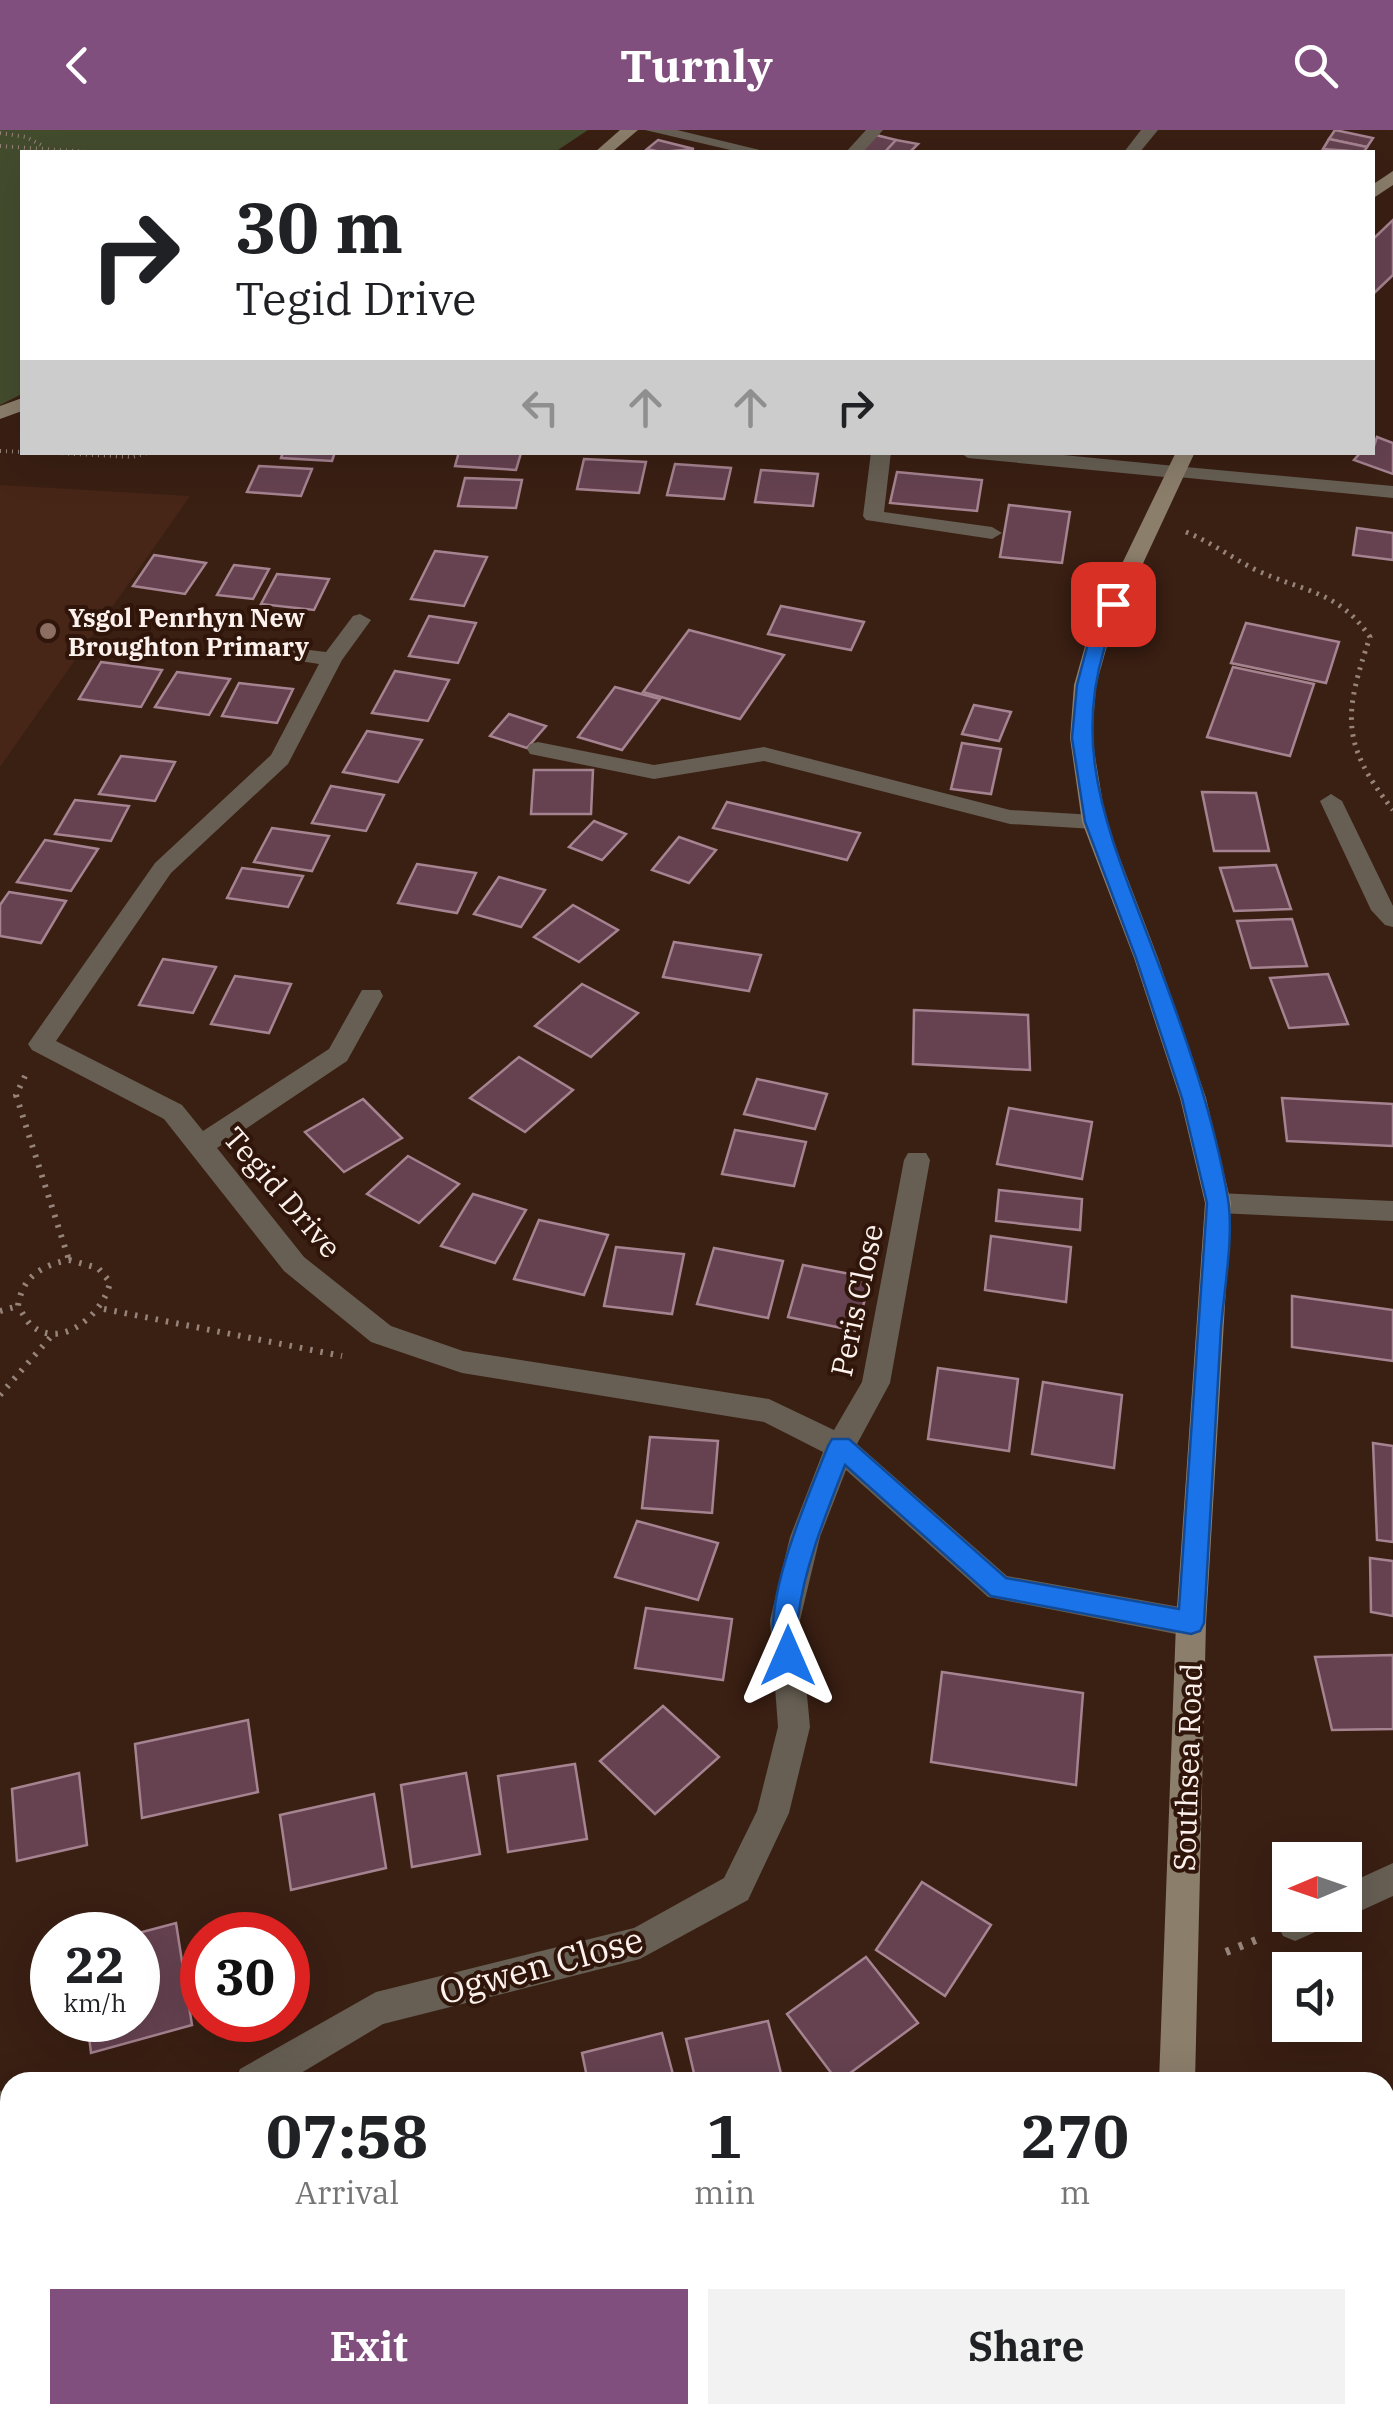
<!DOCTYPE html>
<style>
body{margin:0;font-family:"IBM Plex Serif",serif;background:#f2f2f2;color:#202124;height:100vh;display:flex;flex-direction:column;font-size:38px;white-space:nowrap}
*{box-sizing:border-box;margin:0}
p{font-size:32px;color:#757577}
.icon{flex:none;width:55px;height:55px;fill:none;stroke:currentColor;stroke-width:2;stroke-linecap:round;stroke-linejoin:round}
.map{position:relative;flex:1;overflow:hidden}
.details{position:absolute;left:0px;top:1942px;width:1395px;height:352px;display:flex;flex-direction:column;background:#fff;border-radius:30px 30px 0 0;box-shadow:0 10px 40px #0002}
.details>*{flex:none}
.top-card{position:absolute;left:20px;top:20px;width:1355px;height:305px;border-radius:0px;box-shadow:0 10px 40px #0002;background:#fff;color:#202124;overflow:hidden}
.needle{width:65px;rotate:268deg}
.controls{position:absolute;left:1272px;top:1712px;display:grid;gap:20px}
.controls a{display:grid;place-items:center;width:90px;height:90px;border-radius:0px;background:#fff;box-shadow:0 10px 40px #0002;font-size:50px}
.speed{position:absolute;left:30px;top:1782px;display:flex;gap:20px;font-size:50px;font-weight:700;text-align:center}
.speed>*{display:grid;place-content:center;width:130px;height:130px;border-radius:50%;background:#fff;box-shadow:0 10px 40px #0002;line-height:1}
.speed small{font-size:25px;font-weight:400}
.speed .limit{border:15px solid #d22;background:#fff;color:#111}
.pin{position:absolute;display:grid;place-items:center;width:85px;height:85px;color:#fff;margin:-42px;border-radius:20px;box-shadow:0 5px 15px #0006}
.me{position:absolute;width:110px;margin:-55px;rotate:0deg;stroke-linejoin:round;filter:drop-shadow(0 0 8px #0008)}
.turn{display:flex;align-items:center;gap:35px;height:210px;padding:0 50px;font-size:45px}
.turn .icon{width:130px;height:130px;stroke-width:2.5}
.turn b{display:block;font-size:70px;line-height:85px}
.lanes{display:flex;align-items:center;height:95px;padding:0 50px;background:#0003;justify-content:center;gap:50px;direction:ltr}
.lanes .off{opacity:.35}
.eta{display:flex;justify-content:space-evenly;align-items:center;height:170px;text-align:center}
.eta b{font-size:60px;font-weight:700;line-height:70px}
.primary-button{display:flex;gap:20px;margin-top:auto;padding:20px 50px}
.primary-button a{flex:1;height:115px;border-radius:0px;background:#804f7e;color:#fff;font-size:40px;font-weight:700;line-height:115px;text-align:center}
.primary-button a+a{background:#f2f2f2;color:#202124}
header{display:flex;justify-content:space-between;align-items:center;height:130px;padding:0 50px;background:#804f7e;color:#fff;font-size:45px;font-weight:700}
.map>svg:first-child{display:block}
</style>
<header><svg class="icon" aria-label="back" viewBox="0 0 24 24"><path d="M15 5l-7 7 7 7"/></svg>Turnly<svg class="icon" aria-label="search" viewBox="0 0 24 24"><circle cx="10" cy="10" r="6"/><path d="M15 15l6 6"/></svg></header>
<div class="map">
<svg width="1393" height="2293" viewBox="0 0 1393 2293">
<rect width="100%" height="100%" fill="#3a1f13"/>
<!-- built -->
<path fill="#472617" d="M0,355L190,366L0,637Z"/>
<!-- green -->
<path fill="#444c2e" d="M0,0H588L555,22H22V264L0,275Z"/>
<!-- building -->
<g fill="#664250" stroke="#a68390" stroke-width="2.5">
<path d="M1335,0L1373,8L1367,17L1329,9Z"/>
<path d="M876,5L896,10L885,22H860Z"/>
<path d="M1329,9L1367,17L1364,22L1323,19Z"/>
<path d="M658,10L694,19L661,22L647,19Z"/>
<path d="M896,10L918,14L910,22H885Z"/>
<path d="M1393,90V145L1372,165V110Z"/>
<path d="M1377,307L1393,313V344L1354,330L1361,322H1372Z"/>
<path d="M283,322H335L332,331L281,328Z"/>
<path d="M459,322H511L521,323L516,340L455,336Z"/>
<path d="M584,329L646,332L639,363L577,359Z"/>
<path d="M675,334L731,338L724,369L667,365Z"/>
<path d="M259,336L312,339L301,366L247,362Z"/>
<path d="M761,340L818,344L813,376L755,372Z"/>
<path d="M897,342L982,350L977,381L890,373Z"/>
<path d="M465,348L522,350L516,378L458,376Z"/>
<path d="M1009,375L1070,382L1062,433L1000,427Z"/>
<path d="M1357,398L1393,403V430L1353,425Z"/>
<path d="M435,421L487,427L464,476L411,469Z"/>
<path d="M154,425L206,433L185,464L133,456Z"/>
<path d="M234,435L269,439L253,469L217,465Z"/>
<path d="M277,444L329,449L314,480L261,474Z"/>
<path d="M781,476L864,492L851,520L768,504Z"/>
<path d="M429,486L476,493L458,533L409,526Z"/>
<path d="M1246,493L1339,512L1326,553L1231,533Z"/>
<path d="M689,500L784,525L740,589L643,562Z"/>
<path d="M101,532L162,540L141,577L79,569Z"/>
<path d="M1233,537L1314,554L1290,626L1207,607Z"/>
<path d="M395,541L449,550L428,591L372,583Z"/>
<path d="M177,542L230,549L209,585L155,577Z"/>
<path d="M239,553L293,559L277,593L222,586Z"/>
<path d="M615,557L660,569L622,620L578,607Z"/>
<path d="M974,575L1011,582L999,611L962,604Z"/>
<path d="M509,584L546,596L527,618L490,606Z"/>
<path d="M367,601L422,610L398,652L343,642Z"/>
<path d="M962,613L1001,619L991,664L951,659Z"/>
<path d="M121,626L175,632L155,671L99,664Z"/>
<path d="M534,640H593L591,684H531Z"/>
<path d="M331,656L384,665L366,701L312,693Z"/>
<path d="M1202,662L1256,663L1269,721H1214Z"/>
<path d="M75,670L129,676L111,711L55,704Z"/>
<path d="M727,672L860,703L847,730L713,698Z"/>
<path d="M594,691L626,704L602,730L569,717Z"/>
<path d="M272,698L329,706L312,741L254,732Z"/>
<path d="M679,707L716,720L689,753L652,740Z"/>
<path d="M45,710L98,719L71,761L17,752Z"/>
<path d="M417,734L476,743L457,783L398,773Z"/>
<path d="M1276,735L1291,779L1234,781L1220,738Z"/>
<path d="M242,738L303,746L288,777L227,768Z"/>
<path d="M499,747L545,760L521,797L474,784Z"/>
<path d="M9,762L66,771L41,813L0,806V775Z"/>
<path d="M573,775L618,800L579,832L534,807Z"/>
<path d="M1292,789L1307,836L1251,838L1237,791Z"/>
<path d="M674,812L761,825L749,861L663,847Z"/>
<path d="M163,829L216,837L193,883L139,875Z"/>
<path d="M1328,844L1348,894L1289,898L1270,848Z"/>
<path d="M235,846L291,854L269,903L211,894Z"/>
<path d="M582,854L638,883L591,927L535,896Z"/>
<path d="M914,880L1028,885L1030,940L913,934Z"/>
<path d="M519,927L573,960L525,1002L470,968Z"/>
<path d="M757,949L827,964L815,999L744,984Z"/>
<path d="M1282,968L1393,974V1016L1287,1011Z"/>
<path d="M363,969L402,1008L344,1042L305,1002Z"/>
<path d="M1009,978L1092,992L1082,1049L997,1034Z"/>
<path d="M735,1000L806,1012L794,1056L722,1044Z"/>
<path d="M408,1026L459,1054L419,1093L367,1064Z"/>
<path d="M999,1060L1082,1069L1080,1100L996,1091Z"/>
<path d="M473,1064L526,1080L495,1133L441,1116Z"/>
<path d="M539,1090L608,1105L584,1165L514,1149Z"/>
<path d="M991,1106L1071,1117L1066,1172L985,1160Z"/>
<path d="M616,1117L684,1124L672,1184L604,1176Z"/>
<path d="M714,1118L783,1131L768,1188L697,1174Z"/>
<path d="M803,1135L871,1148L856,1201L788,1187Z"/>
<path d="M1292,1166L1393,1180V1231L1292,1217Z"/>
<path d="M938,1238L1018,1249L1009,1321L928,1309Z"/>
<path d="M1043,1252L1122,1265L1114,1338L1032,1324Z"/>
<path d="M650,1307L718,1311L712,1383L642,1378Z"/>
<path d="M1373,1313L1393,1316V1412L1377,1410Z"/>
<path d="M637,1391L718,1413L698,1470L615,1447Z"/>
<path d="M1370,1428L1393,1431V1486L1371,1482Z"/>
<path d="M646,1478L732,1489L723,1550L635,1538Z"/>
<path d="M1393,1525V1599L1332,1600L1315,1527Z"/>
<path d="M942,1542L1083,1563L1076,1655L931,1632Z"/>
<path d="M663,1576L719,1627L655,1684L600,1631Z"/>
<path d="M248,1590L258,1662L142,1688L135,1614Z"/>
<path d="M575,1634L587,1709L508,1722L498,1646Z"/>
<path d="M79,1643L87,1715L17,1731L12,1659Z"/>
<path d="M466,1643L480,1724L412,1737L401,1655Z"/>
<path d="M374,1664L386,1738L291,1760L280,1685Z"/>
<path d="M922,1752L991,1795L945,1866L876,1820Z"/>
<path d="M176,1793L192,1895L91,1923L87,1890H138V1805H131Z"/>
<path d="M866,1827L918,1893L838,1952L787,1884Z"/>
<path d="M768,1891L783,1952H696L686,1909Z"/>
<path d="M662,1903L675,1952H588L582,1923Z"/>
<path d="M0,2126H10V2227L0,2228Z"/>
<path d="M1393,2148V2227L1385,2223V2176Z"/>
</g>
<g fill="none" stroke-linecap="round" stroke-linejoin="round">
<!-- path-far3 -->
<g stroke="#96837a" stroke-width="4" stroke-dasharray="1 5" stroke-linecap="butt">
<path d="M0,3L26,7L45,17"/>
<path d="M0,16L89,22"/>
<path d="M0,321L22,322"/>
<path d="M38,322L132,327L151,322"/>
</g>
<!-- path-far2 -->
<path stroke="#96837a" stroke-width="5" stroke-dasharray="2.5 6" stroke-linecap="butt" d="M1186,402C1211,412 1232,428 1256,440C1303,462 1338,460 1370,507C1344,584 1340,613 1393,680"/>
<!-- path-far1 -->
<g stroke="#96837a" stroke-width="6" stroke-dasharray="2.5 8" stroke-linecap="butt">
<path d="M25,946L16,965L69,1130"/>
<path d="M69,1130L98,1138L110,1152C105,1181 63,1221 32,1196C27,1192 22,1182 18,1176C22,1147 42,1135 69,1130Z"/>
<path d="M104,1179L342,1226"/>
<path d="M0,1181L18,1176"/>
<path d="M0,1265L55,1202"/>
</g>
<!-- path -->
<path stroke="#96837a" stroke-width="8" stroke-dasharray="4 10" stroke-linecap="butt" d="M1226,1822L1256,1810"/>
<!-- service -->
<g fill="#675f53" fill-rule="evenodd">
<path d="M866,0H883L863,22H846Z"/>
<path d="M1141,0H1158L1140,22H1124Z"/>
<path d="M871,322H891L884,382L992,397L1002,403L992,409L866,390L863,386Z"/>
<path d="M538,612L654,635L764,617L1010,680L1094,685L1106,692L1094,699L1010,694L764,631L654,649L530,624L527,619L530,614Z"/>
<path d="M1331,664L1342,671L1393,776V797L1385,795L1371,780L1320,671Z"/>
</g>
<!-- minor -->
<g fill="#675f53" fill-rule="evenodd">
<path d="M645,0H677L768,22H739Z"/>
<path d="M959,322H1033L1175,336L1185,342L1175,348L968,328Z"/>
<path d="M360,484L371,490L342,530L288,634L171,743L56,911L182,975L203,1001L329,919L362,860H380L383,866L347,931L217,1018L304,1127L391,1196L463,1221L769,1269L834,1300L862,1252L904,1030L908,1023H926L930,1030L890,1253L857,1314L1007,1446L1191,1479L1202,1483L1206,1493L1202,1503L1191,1507L988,1467L846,1340L820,1407L800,1490L810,1597L789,1683L748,1770L640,1829L383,1894L286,1952H235L240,1939L376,1862L634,1798L724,1748L757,1681L778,1597L770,1490L790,1407L823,1322L764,1292L462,1243L371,1212L284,1141L164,989L32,920L28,914L155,733L271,625L319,534L227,520L219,519L216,514L219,509L326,522L353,486Z"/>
<path d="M1218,1063L1393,1071V1091L1218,1083L1209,1080L1205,1073L1209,1066Z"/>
<path d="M1393,1733V1766L1345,1788L1337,1785H1345V1755Z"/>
<path d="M1290,1780V1785H1334L1329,1796L1295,1811L1283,1806L1278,1795L1283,1784Z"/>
<path d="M0,1961L10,1963V1999L0,1997Z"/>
<path d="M627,2285H682L679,2293H624Z"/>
</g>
<!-- tertiary -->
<path fill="#675f53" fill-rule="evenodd" d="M1175,336L1393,356V368L1168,346V338Z"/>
<!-- secondary -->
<g fill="#8b7e6b" fill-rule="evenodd">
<path d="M620,0H638L612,22H595Z"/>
<path d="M1393,41V55L1372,69V55Z"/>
<path d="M22,268V281L0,289V276Z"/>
<path d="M1176,322H1195L1111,502L1096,555L1092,608L1106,692L1158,828L1206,968L1231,1073L1206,1493L1195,1952H1159L1176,1493L1205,1073L1180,968L1134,828L1082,692L1070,608L1074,555L1089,502Z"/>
<path d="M1159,2285H1197L1198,2293H1160Z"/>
</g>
</g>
<!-- route -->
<path fill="#1a73e8" stroke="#114b97" stroke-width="2.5" d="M1113,469L1121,474C1061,606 1107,697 1154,822C1184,901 1214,986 1228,1069C1234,1106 1224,1160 1221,1198C1216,1296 1210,1394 1204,1493L1200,1501L1191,1504L991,1466L845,1335C826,1384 805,1435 798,1487C796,1503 804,1519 797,1534L788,1537L779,1534C755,1483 808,1367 828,1316L832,1309H849L1006,1448L1179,1479L1207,1073L1182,968L1136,828L1085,692L1072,608L1077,555L1091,502L1104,474Z"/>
<!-- markers -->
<circle fill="#8d6e63" stroke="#2f150a" stroke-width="4" cx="48" cy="501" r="10"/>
<g text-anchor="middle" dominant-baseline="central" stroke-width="8" stroke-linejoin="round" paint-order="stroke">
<!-- far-poi labels -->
<g font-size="25" font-weight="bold" fill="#fcf1ec" stroke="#2f150a" text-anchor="start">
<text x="68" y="487">Ysgol Penrhyn New<tspan x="68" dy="29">Broughton Primary</tspan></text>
</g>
<!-- street labels -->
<g font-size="30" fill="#fcf1ec" stroke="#2f150a">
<text transform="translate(283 1062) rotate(49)">Tegid Drive</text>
<text transform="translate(856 1170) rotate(-78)">Peris Close</text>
<text transform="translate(1187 1637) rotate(-88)">Southsea Road</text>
</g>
<!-- near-street labels -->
<g font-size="35" fill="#fcf1ec" stroke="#2f150a">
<text transform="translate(541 1835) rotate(-15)">Ogwen Close</text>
</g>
</g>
</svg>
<div class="controls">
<a><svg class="needle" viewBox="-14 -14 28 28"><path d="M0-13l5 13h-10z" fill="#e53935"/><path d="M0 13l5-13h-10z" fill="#757577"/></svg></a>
<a><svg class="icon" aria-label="sound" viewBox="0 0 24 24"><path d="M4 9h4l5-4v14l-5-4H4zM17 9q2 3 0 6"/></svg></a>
</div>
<div class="speed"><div>22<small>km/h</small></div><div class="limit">30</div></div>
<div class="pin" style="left:1113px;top:474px;background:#d93025"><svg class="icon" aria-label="arrive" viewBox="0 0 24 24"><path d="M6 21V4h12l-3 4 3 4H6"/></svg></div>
<svg class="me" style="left:788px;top:1526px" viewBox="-20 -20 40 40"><path d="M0-17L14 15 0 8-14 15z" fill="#1a73e8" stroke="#fff" stroke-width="4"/></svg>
<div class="top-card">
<div class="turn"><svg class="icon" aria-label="right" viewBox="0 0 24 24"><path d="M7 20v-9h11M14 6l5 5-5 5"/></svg><div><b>30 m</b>Tegid Drive</div></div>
<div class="lanes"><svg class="icon off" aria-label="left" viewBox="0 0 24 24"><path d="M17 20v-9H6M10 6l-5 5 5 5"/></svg><svg class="icon off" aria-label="ahead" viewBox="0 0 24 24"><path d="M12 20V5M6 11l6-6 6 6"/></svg><svg class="icon off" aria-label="ahead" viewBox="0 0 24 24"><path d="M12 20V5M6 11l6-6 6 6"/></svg><svg class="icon" aria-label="right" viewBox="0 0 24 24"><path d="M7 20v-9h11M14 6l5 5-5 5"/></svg></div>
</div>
<section class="details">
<div class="eta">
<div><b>07:58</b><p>Arrival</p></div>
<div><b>1</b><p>min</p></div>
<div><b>270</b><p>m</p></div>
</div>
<div class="primary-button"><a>Exit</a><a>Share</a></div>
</section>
</div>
